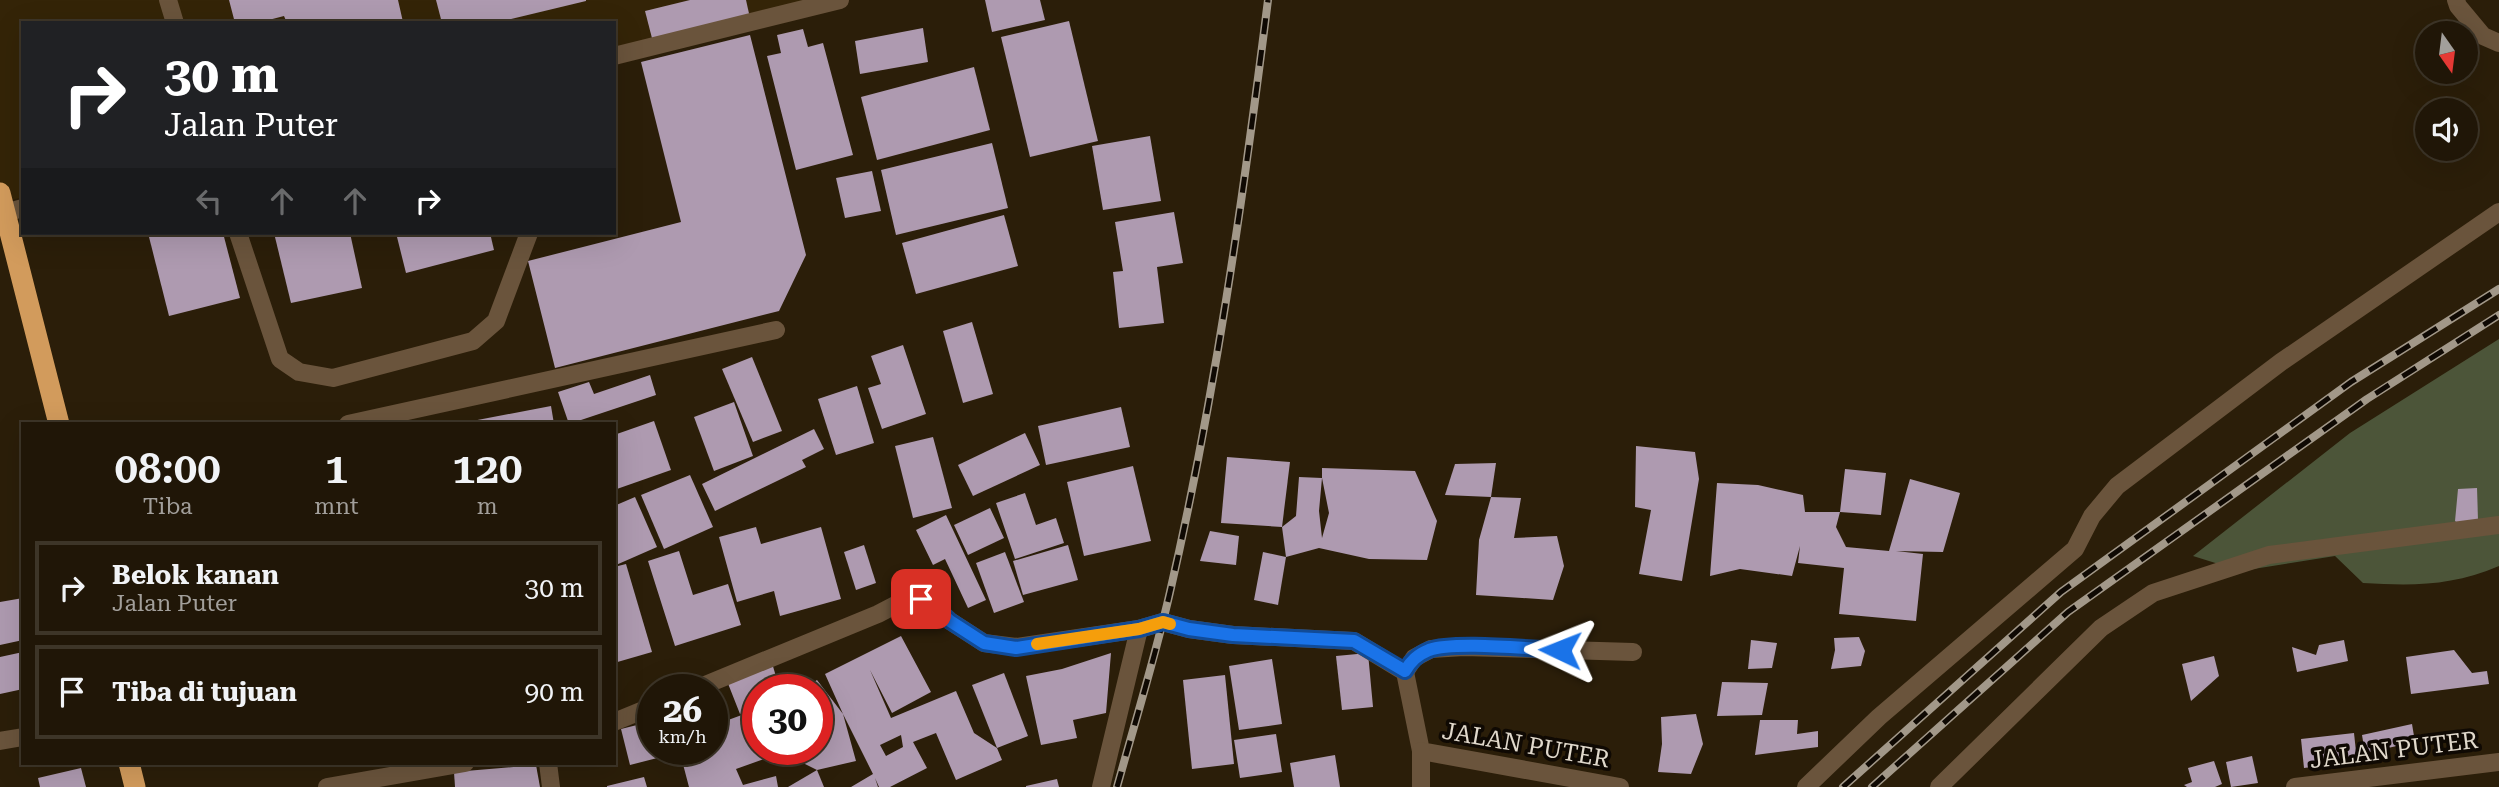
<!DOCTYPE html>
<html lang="id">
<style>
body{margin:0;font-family:"Roboto Serif",serif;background:#281f11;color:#f1f3f6;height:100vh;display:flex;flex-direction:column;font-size:26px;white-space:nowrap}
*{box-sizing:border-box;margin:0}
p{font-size:23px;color:#a29f9b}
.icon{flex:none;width:38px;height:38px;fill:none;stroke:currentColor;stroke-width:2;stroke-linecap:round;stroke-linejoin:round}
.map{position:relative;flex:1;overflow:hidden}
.details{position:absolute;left:21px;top:422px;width:595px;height:343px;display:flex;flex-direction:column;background:#201607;border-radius:0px;box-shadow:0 7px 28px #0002,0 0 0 2px #3d3528}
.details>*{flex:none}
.banner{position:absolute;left:21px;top:21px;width:595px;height:214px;border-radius:0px;box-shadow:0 7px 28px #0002,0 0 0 2px #3d3528;background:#202124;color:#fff;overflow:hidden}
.needle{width:46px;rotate:166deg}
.fabs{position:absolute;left:2415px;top:21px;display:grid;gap:14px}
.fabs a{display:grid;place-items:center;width:63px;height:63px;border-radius:50%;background:#201607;box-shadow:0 7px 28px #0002,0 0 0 2px #3d3528;font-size:35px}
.speed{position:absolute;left:637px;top:674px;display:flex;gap:14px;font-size:35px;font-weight:700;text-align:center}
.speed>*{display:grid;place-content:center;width:91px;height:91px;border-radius:50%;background:#201607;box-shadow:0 7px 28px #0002,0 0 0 2px #3d3528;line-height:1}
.speed small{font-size:18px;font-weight:400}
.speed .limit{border:10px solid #d22;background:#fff;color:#111}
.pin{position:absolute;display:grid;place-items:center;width:60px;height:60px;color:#fff;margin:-30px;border-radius:14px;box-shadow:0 4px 10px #0006}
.me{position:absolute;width:77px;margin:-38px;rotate:272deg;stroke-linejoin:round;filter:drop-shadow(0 0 5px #0008)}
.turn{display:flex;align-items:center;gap:24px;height:147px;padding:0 28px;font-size:32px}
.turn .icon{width:91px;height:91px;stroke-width:2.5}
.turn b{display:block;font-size:49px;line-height:60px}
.lanes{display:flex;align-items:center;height:66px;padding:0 28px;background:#0003;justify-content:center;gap:35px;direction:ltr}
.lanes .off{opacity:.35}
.eta{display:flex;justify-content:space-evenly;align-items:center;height:119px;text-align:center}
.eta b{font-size:42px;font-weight:600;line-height:49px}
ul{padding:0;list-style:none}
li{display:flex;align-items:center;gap:21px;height:94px;margin:0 14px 10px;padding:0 14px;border:4px solid #3d3528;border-radius:0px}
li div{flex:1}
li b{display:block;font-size:26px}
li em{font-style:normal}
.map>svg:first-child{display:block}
</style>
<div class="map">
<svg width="2499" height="787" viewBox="0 0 2499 787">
<rect width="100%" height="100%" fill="#2b1e09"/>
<!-- built -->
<path fill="#342407" d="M0,0H825L614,52V23H23V197L0,203Z"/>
<!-- forest -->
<path fill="#4c5539" d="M2499,339V566C2452,586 2414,586 2363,583L2335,556L2241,571L2193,556L2350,433Z"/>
<!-- building -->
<g fill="#ae9ab0" fill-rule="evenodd">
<path d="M229,0H398L403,22L287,23L284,16L257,23H235Z"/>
<path d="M436,0H586V1L495,23H442Z"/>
<path d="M690,0H746L750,18L654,46L645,11Z"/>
<path d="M985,0H1040L1045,20L992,32Z"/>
<path d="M1069,21L1098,141L1030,157L1001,37Z"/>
<path d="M923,28L928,62L860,74L855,41Z"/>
<path d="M803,29L808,47L823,43L853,155L796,170L767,56L781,53L777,35Z"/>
<path d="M750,35L806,255L779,311L555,368L528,261L681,222L641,62Z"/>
<path d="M974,67L990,130L877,160L861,97Z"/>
<path d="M1150,136L1161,201L1103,210L1092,146Z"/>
<path d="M992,143L1008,208L896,235L881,170Z"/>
<path d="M872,171L881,211L845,218L836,178Z"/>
<path d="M1174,212L1183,263L1157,267L1164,323L1119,328L1113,272L1123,271L1115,222Z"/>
<path d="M1004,215L1018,266L916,294L902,243Z"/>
<path d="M148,233H223L240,298L169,316Z"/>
<path d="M274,233H350L362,288L291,303Z"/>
<path d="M396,233H490L494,250L406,273Z"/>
<path d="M972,322L993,394L963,403L943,331Z"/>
<path d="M903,345L926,414L882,429L868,388L881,384L871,356Z"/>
<path d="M752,357L782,431L753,442L722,369Z"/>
<path d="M650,375L656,395L569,424L558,392L589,382L594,394Z"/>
<path d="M857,386L874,443L836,455L818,399Z"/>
<path d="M734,402L753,456L714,471L694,417Z"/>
<path d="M551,406L554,424H467V422Z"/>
<path d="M1121,407L1130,447L1046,465L1038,426Z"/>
<path d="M654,421L671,470L614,490V435Z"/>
<path d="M814,429L824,449L802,460L806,467L715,511L702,484Z"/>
<path d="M1025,433L1040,465L973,496L958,465Z"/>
<path d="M933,437L952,508L913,518L895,446Z"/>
<path d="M1636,446L1695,452L1699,479L1682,581L1639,574L1651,510L1635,507Z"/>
<path d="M1227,457L1290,462L1282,527L1221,523Z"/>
<path d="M1496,463L1491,497L1445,495L1455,464Z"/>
<path d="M1133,466L1151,541L1084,556L1067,482Z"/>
<path d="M1322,468L1415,471L1437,521L1427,560L1369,559L1319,548L1286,557L1282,527L1296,516L1299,477L1322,478L1319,511L1322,538L1329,513L1322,478Z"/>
<path d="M1845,469L1886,473L1881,515L1840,512L1836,527L1846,547L1889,551L1910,479L1960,493L1943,552L1896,551L1923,554L1916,621L1839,614L1844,568L1798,563L1800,546L1792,576L1740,569L1710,576L1717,483L1758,485L1803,495L1805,512H1840Z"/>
<path d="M690,475L713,527L664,549L641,495Z"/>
<path d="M2477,488L2478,520L2463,528L2455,521L2458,489Z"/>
<path d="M1025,493L1036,525L1056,518L1064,543L1015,559L996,503Z"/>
<path d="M635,497L657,547L616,565L614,560V506Z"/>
<path d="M1491,497L1521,498L1514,538L1557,536L1564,566L1553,600L1476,595L1479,540Z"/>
<path d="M990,508L1004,538L968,555L954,525Z"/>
<path d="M946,515L986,600L968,608L945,559L933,565L916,530Z"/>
<path d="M756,527L761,544L821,527L841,599L780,616L774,591L737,602L719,537Z"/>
<path d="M1210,531L1239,536L1236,565L1200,561Z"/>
<path d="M864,545L876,583L856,590L844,552Z"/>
<path d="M1068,545L1078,580L1023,595L1013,561Z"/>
<path d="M679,551L693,595L728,584L741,625L675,646L648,561Z"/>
<path d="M1005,552L1024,602L994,613L976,563Z"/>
<path d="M1263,552L1286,557L1278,605L1254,600Z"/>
<path d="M626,564L652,652L614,663V567Z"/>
<path d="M23,598V640L0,645V602Z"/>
<path d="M901,636L931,692L892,713L870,670L891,718L956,691L974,733L997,748L1002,760L956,780L936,733L913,742L927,768L890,787H879L875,778L878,787H851L873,774L843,714L856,761L817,770L803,763L800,749H817V690H802L817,680L843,714L825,674ZM901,735L903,747L886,756L880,745Z"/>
<path d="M1859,637L1865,651L1861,666L1831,669L1835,650L1834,638Z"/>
<path d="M1751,640L1777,643L1772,668L1748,669Z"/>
<path d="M2344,640L2348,661L2297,672L2292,647L2316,655L2319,645Z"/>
<path d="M2454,650L2472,673L2487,671L2489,684L2411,694L2406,657Z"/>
<path d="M23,652V689L0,694V657Z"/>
<path d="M1111,653L1106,713L1073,720L1077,738L1041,745L1026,676L1062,669Z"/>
<path d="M1368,653L1373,707L1342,710L1336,656Z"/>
<path d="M2214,656L2219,676L2191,701L2182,664Z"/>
<path d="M1272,659L1282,724L1239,730L1229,666Z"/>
<path d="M772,663L780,690H758V708L740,714L727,681Z"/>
<path d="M1004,673L1028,736L997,748L972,685Z"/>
<path d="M1225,675L1234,764L1192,769L1183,680Z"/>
<path d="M1722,682L1768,683L1762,715L1717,716Z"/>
<path d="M712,694L720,723L758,709V749H792L736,769L743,785L776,776L778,787H689L679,749H712Z"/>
<path d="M1696,714L1703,744L1691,774L1658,772L1662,744L1661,717Z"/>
<path d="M1760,720H1798L1797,734L1818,731V747L1755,755Z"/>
<path d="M653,721V749H668L669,755L630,765L621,729Z"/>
<path d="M2412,724L2415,742L2365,753L2362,735Z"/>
<path d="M2354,733L2357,761L2304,768L2301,739Z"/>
<path d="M1276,734L1282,772L1240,778L1234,740Z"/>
<path d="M1335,755L1340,787H1294L1290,763Z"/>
<path d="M2252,756L2258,783L2231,787L2226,762Z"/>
<path d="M2214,761L2222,784L2215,787H2187L2184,785L2192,782L2188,768Z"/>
<path d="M536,765L540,787H455L454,772Z"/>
<path d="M81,768L86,787H40L38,778Z"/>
<path d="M817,770L824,787H788Z"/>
<path d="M644,777L647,787H607V786Z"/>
<path d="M1057,779L1059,787H1026V786Z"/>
</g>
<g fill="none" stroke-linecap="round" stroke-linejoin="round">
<!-- lane -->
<g stroke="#6a543c" stroke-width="18">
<path d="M168,0L175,23"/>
<path d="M614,56L840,0"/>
<path d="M4,213L23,208"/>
<path d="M238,233L280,359L299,372L333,378L473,341L496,321L529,233"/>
</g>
<!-- street -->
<g stroke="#6a543c" stroke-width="18">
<path d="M2456,0L2458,6L2483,36L2499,43"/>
<path d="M348,424L776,330"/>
<path d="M1405,672L1414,658L1431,649L1464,647L1633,652"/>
<path d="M693,690L878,614L903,601L921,599L933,605L950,621L984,643L1016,647L1139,629L1163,622L1189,629L1233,635L1354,641L1405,672L1421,751L1620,787"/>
<path d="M614,722L653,706"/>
<path d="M0,741L23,737"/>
<path d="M1421,751V787"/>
<path d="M548,763L551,787"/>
<path d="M327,787L465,763"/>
<path d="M1101,787L1139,629"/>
<path d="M1806,787L1879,717L2075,549L2092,516L2117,486L2281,362L2499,212"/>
<path d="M1939,787L2101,628L2153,593L2269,555L2499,525"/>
<path d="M2295,787L2499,762"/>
</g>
<!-- highway -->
<g stroke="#d29b5c" stroke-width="21">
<path d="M0,193L59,424"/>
<path d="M129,763L135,787"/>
</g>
<!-- rail casing -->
<g stroke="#a29889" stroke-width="8">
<g id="rail">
<path d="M1117,787C1135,722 1155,658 1170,592C1215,397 1243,199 1268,0"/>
<path d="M1843,787L2061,592L2351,382L2499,289"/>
<path d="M1872,787L2068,612L2367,399L2499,315"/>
</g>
</g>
<!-- rail -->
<use href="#rail" stroke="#0f0903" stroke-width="5" stroke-dasharray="16" stroke-linecap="butt"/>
</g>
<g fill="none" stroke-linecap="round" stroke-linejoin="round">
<!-- route casing -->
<g stroke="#114b97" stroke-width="18">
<path id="route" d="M921,599L933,605L950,621L984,643L1016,648L1139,629L1163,622L1189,629L1233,635L1354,641L1405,671C1411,661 1417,655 1429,650C1454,641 1530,649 1560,650"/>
</g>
<!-- route -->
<use href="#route" stroke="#1a73e8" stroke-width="12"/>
<!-- slow -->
<path stroke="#f59e0b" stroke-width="12" d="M1037,644L1139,629L1163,622L1170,624"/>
</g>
<g text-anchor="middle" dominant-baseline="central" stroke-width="7" stroke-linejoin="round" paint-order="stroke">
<!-- street labels -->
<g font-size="24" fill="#e1d9cc" stroke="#0f0903">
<text transform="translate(1526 745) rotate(10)">JALAN PUTER</text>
<text transform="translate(2394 750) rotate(-7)">JALAN PUTER</text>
</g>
</g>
</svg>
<div class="fabs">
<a><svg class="needle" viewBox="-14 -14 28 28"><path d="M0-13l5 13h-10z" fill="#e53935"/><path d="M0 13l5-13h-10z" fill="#a29f9b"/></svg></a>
<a><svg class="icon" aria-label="sound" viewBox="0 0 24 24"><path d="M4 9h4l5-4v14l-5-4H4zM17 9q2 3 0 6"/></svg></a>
</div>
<div class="speed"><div>26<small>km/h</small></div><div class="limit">30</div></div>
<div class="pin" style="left:921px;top:599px;background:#d93025"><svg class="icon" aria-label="arrive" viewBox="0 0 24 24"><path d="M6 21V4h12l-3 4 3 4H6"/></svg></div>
<svg class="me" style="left:1560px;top:650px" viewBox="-20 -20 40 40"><path d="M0-17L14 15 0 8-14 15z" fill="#1a73e8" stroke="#fff" stroke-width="4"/></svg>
<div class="banner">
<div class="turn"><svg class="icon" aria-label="right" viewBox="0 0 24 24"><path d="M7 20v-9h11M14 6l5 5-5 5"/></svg><div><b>30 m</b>Jalan Puter</div></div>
<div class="lanes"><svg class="icon off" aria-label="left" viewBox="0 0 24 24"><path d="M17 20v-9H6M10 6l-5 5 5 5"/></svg><svg class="icon off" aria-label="ahead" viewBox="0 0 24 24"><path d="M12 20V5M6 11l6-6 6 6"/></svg><svg class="icon off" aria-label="ahead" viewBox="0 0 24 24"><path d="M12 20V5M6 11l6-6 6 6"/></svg><svg class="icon" aria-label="right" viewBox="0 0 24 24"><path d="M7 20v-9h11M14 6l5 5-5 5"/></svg></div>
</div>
<section class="details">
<div class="eta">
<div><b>08:00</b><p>Tiba</p></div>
<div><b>1</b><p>mnt</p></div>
<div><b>120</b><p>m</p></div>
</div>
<ul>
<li><svg class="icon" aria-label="right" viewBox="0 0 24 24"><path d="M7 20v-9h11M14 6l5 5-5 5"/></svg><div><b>Belok kanan</b><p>Jalan Puter</p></div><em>30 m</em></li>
<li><svg class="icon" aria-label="arrive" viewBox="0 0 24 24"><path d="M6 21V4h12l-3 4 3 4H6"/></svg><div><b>Tiba di tujuan</b></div><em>90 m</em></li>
</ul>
</section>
</div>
